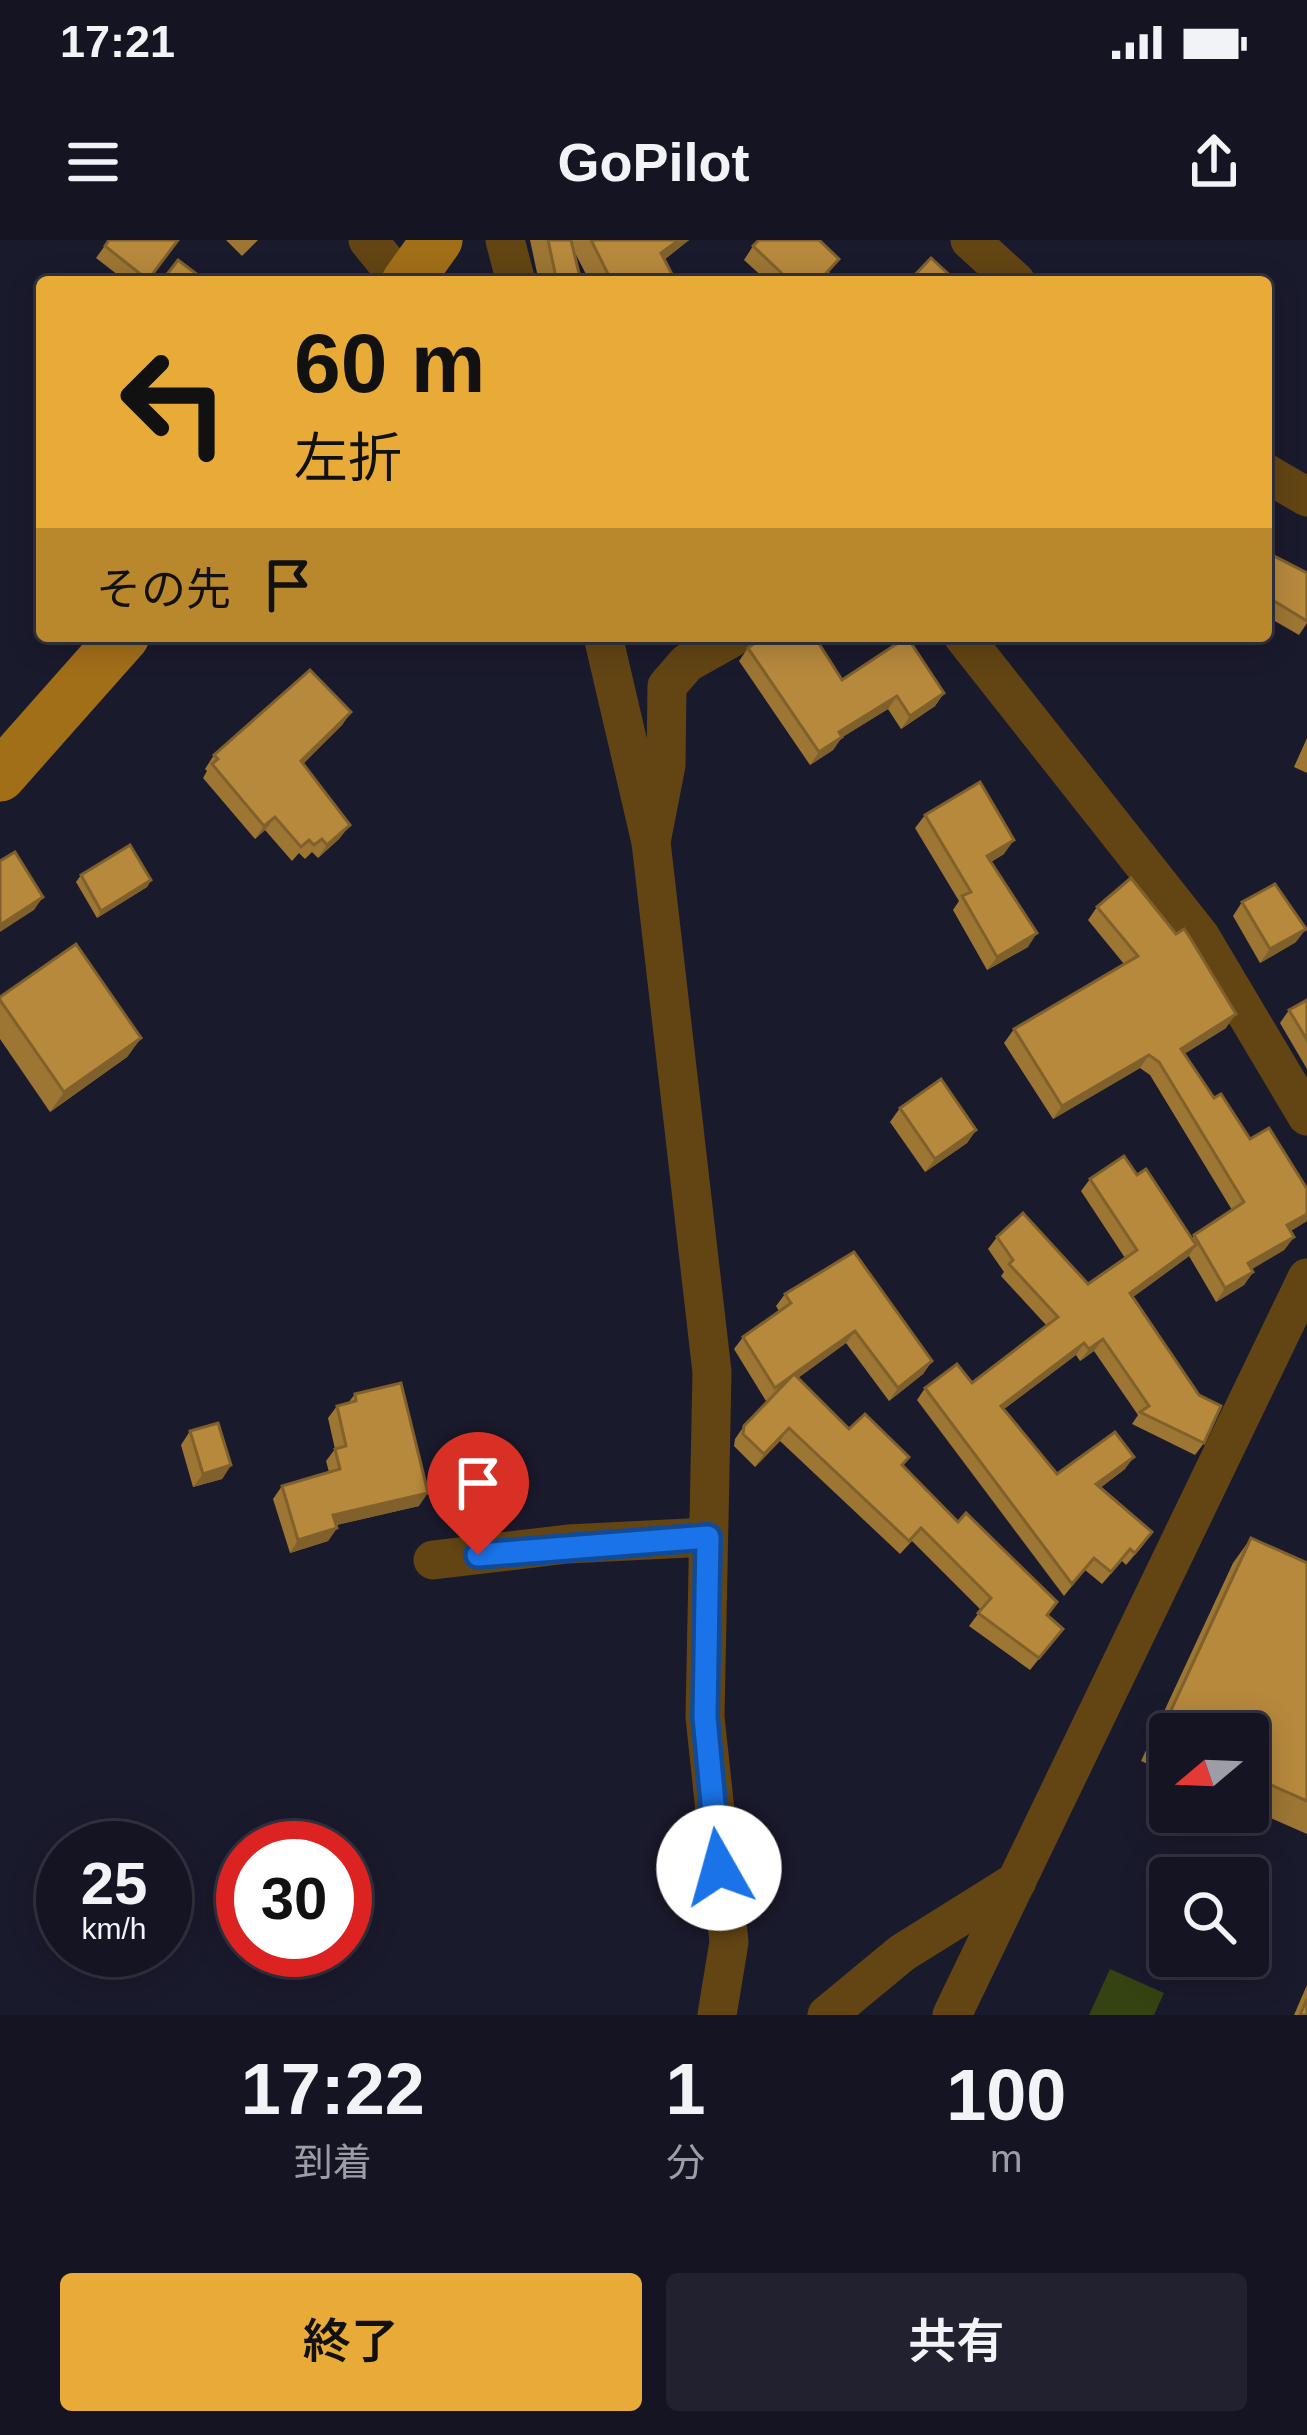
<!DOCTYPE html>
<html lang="ja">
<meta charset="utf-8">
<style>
body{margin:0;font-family:Arial,"Noto Sans JP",sans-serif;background:#21212f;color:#f1f3f6;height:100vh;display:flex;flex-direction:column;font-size:45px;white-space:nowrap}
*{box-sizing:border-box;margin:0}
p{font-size:39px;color:#9d9ea5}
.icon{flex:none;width:66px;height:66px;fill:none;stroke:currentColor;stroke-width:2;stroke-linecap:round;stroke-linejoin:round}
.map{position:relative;height:1775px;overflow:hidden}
.panel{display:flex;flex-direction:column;background:#141422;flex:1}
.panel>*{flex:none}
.banner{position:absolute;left:36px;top:36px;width:1236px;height:366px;border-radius:12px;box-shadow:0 6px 30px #0003,0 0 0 3px #333340;background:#e9ab38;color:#111;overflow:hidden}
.needle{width:78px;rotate:251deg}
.tools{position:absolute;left:1149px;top:1473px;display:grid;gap:24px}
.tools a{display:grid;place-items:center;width:120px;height:120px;border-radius:12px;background:#141422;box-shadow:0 6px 30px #0003,0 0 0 3px #333340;font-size:60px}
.speed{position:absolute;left:36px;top:1581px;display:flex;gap:24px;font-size:60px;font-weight:700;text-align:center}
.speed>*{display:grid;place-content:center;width:156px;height:156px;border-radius:50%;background:#141422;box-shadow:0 6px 30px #0003,0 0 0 3px #333340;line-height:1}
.speed small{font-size:30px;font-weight:400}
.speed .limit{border:18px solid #d22;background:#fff;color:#111}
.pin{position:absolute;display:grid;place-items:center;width:102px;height:102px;color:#fff;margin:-123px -51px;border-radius:50% 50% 50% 0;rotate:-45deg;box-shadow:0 0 12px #0007}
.pin .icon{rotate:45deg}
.me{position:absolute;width:132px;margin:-66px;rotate:353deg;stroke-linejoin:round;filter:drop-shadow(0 0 9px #0008)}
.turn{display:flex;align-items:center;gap:42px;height:252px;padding:0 60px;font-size:54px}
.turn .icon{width:156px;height:156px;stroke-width:2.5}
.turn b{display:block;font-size:84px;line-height:102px}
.then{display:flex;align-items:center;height:114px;padding:0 60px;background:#0003;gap:24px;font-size:45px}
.eta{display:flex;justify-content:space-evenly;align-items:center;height:204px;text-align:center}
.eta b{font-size:72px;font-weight:600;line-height:84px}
.button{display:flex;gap:24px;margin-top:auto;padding:24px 60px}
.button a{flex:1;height:138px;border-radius:12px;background:#e9ab38;color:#111;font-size:48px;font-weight:600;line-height:138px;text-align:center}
.button a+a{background:#21212f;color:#f1f3f6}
.status{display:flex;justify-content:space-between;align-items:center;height:84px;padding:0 60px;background:#141422;direction:ltr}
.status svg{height:33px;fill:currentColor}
header{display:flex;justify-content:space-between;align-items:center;height:156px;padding:0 60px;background:#141422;font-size:54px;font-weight:600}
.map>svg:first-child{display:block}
</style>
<div class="status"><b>17:21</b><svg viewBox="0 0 49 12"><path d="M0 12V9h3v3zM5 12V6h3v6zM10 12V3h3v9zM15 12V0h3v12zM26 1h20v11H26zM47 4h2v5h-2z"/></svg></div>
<header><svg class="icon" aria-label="menu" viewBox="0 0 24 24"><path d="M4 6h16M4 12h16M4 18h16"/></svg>GoPilot<svg class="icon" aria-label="share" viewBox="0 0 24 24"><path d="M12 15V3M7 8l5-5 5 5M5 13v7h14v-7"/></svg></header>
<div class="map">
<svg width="1307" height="1775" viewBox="0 0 1307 1775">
<rect width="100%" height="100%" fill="#1a1a2d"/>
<!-- green -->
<path fill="#354312" d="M1110,1729L1164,1753L1154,1775H1089Z"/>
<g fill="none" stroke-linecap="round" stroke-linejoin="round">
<!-- minor -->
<g stroke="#634514" stroke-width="39">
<path d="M368,0L402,42"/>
<path d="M505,0L516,42"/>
<path d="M970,0L1016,42"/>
<path d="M1266,233L1307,257"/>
<path d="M603,396L651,602L666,525L667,446L687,423L735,396"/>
<path d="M963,396L1200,696L1307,876"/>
<path d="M651,602L712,1132L705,1477L729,1702L717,1775"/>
<path d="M433,1320L568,1304L708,1297"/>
<path d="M827,1775L902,1713L1017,1641"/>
<path d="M952,1775L1307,1038"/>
</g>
<!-- major -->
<g stroke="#a26f19" stroke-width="51">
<path d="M407,42L437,0"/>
<path d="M0,536L124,396"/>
</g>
</g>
<!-- wall -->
<g fill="#9d7634">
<path d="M109,0H179L147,42H127L96,18Z"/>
<path d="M226,0H258L242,16Z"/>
<path d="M530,0H689L664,20L676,42H590L573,9L581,42H539Z"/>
<path d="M753,6L830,32L821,42H768L744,20Z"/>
<path d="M1266,312L1307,333V383L1299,395L1266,376Z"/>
<path d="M759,396H814L842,440L944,453L935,466L901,489L888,469L842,497L833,510L810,525L739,421L748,408L757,401Z"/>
<path d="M351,472L342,485L303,524L340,598L318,618L312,612L305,619L299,613L292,621L265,590L255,599L203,538L207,531L205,529L214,515Z"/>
<path d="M1307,498V533L1294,527Z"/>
<path d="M925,575L1004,614L991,622L1028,707L987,730L953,670L959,661L915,588Z"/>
<path d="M81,635L151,640L147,647L97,678L76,642Z"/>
<path d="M1242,662L1296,702L1260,723L1233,676Z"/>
<path d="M1097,667L1226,788L1184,814L1214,858L1250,899L1307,949V981L1290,991L1294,997L1284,1010L1251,1029L1253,1032L1244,1045L1216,1062L1189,1016L1133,1057L1204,1203L1195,1215L1132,1184L1138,1175L1094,1111L1080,1121L1076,1115L1004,1169L1057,1234L1125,1229L1100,1248L1144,1304L1126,1325L1122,1321L1102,1344L1085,1330L1064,1356L917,1160L925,1148L972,1143L1047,1086L1001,1036L1004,1032L988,1009L997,997L1088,1044L1125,1018L1081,951L1090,939L1137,935L1192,998L1232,970L1150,835L1140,828L1053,879L1004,803L1014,789L1124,724L1088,680Z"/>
<path d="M0,757L141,798L127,817L50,872L0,799Z"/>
<path d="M1307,760V829L1280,783L1289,770Z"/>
<path d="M900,868L976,890L967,903L925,932L890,882Z"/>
<path d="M785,1054L932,1121L923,1134L889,1161L846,1103L798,1138L849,1189L903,1226L1048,1376L1063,1389L1030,1430L969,1386L981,1370L912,1301L900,1314L780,1201L755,1227L734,1206L735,1199L744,1186L772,1157L766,1161L734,1109L743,1097L779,1071L776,1066Z"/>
<path d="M355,1154L419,1266L336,1285L337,1288L328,1301L290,1313L273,1259L282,1246L329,1232L326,1221L335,1209L328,1178L337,1166L348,1163Z"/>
<path d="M190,1191L231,1225L222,1239L193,1247L181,1205Z"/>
<path d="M1251,1298L1307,1323V1594L1248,1568V1494H1170V1534L1141,1521L1233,1323Z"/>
<path d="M1307,1745V1775H1294Z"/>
</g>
<!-- shaded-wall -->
<g fill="#80602b">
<path d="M679,0H689L648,32L661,13Z"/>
<path d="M944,453L935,466L901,489L910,476Z"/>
<path d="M897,456L888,469L830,505L839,492Z"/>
<path d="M351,472L342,485L292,534L301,521Z"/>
<path d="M842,497L833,510L810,525L819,512Z"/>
<path d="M275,577L265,590L255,599L264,586Z"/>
<path d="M350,585L340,598L318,618L327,605Z"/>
<path d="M1014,600L1004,614L978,629L987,616Z"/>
<path d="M151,640L147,647L97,678L101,671Z"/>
<path d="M43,657L34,670L0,692V685Z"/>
<path d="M1306,689L1296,702L1260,723L1270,709Z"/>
<path d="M1037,693L1028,707L987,730L997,717Z"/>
<path d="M1236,774L1226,788L1171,822L1181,809Z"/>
<path d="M141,798L127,817L50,872L64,852Z"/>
<path d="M1149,815L1140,828L1053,879L1062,866Z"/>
<path d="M976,890L967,903L925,932L935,919Z"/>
<path d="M1307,974V981L1278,999L1287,985Z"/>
<path d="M1294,997L1284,1010L1239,1037L1248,1023Z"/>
<path d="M1196,1005L1188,1017L1122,1065L1130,1053Z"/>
<path d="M1253,1032L1244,1045L1216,1062L1225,1048Z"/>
<path d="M855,1091L846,1103L785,1147L794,1134Z"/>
<path d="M1103,1099L1094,1111L1080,1121L1089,1109Z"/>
<path d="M1084,1103L1076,1115L992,1178L1001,1166Z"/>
<path d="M932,1121L923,1134L889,1161L898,1148Z"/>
<path d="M789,1188L780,1201L755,1227L764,1214Z"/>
<path d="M1134,1217L1125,1229L1088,1257L1096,1244Z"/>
<path d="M231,1225L222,1239L193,1247L203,1234Z"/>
<path d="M428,1253L419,1266L324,1288L333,1275Z"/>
<path d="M337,1288L328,1301L290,1313L298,1300Z"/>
</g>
<!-- building -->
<g fill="#b7893d" stroke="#80602b" stroke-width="3">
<path d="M109,0H178L148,40L105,6Z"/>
<path d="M548,0H571L581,42H557Z"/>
<path d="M591,0H679L661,13L676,42H612Z"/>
<path d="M759,0H819L839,19L818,42H791L753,6Z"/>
<path d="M931,18L957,42H908Z"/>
<path d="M178,20L207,42H161Z"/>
<path d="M1266,312L1307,333V381L1266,356Z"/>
<path d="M764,396H814L842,440L907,397L944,453L910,476L897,456L839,492L842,497L819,512L748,408Z"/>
<path d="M310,430L351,472L301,521L350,585L327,605L322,599L314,605L309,600L301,607L275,577L264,586L212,524L218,519L214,515Z"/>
<path d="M980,542L1014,600L987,616L1037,693L997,717L962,656L971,652L925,575Z"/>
<path d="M130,605L151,640L101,671L81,635Z"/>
<path d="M15,612L43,657L0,685V621Z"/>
<path d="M1131,638L1176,694L1184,689L1189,696L1236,774L1181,809L1214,858L1221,854L1250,899L1269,888L1307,949V974L1287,985L1294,997L1248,1023L1253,1032L1225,1048L1194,995L1244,962L1159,822L1149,815L1062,866L1014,789L1138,716L1097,667Z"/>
<path d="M1275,644L1306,689L1270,709L1242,662Z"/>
<path d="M76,704L141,798L64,852L0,760V757Z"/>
<path d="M1307,760V800L1289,770Z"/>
<path d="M941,839L976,890L935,919L900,868Z"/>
<path d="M1124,916L1137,935L1146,929L1196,1005L1130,1053L1199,1155L1221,1166L1204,1203L1140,1172L1149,1166L1103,1099L1089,1109L1084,1103L1001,1166L1057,1234L1115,1192L1134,1217L1096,1244L1152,1292L1135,1313L1130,1309L1111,1332L1094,1318L1072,1344L925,1148L957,1124L972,1143L1058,1077L1009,1024L1013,1020L997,997L1023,973L1088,1044L1137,1010L1090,939Z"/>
<path d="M854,1012L932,1121L898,1148L855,1091L794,1134L849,1189L865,1174L909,1217L902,1225L958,1282L966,1273L1057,1362L1047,1375L1063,1389L1039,1418L978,1373L991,1358L921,1288L909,1301L789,1188L764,1214L743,1194L744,1186L793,1135L775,1148L743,1097L791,1063L785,1054Z"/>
<path d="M401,1143L428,1253L333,1275L337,1288L298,1300L282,1246L340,1229L335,1209L346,1206L337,1166L356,1161L355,1154Z"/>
<path d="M218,1183L231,1225L203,1234L190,1191Z"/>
<path d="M1251,1298L1307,1323V1561L1248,1535V1494H1170V1501L1159,1496Z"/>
<path d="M1307,1759V1775H1300Z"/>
</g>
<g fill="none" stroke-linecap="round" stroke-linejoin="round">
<!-- route casing -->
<g stroke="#114b97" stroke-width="30">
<path id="route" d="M478,1315L708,1297L705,1477L719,1628"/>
</g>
<!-- route -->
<use href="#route" stroke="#1a73e8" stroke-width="21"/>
</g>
</svg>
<div class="tools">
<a><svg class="needle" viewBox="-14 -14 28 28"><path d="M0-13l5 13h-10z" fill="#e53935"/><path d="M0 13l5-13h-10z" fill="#9d9ea5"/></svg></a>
<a><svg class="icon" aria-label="search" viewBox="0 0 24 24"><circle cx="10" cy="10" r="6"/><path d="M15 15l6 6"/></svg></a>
</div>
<div class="speed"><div>25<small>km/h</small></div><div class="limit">30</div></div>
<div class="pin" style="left:478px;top:1315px;background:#d93025"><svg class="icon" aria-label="arrive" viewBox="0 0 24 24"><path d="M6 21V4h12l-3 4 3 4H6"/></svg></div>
<svg class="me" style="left:719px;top:1628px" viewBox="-20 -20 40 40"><circle r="19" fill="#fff"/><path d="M0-13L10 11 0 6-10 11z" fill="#1a73e8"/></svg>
<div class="banner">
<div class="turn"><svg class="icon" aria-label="left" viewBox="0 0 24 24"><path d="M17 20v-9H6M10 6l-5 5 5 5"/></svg><div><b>60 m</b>左折</div></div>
<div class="then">その先<svg class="icon" aria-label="arrive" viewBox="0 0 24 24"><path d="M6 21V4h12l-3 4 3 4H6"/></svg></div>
</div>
</div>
<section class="panel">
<div class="eta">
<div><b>17:22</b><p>到着</p></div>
<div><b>1</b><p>分</p></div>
<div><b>100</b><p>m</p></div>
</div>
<div class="button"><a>終了</a><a>共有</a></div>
</section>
